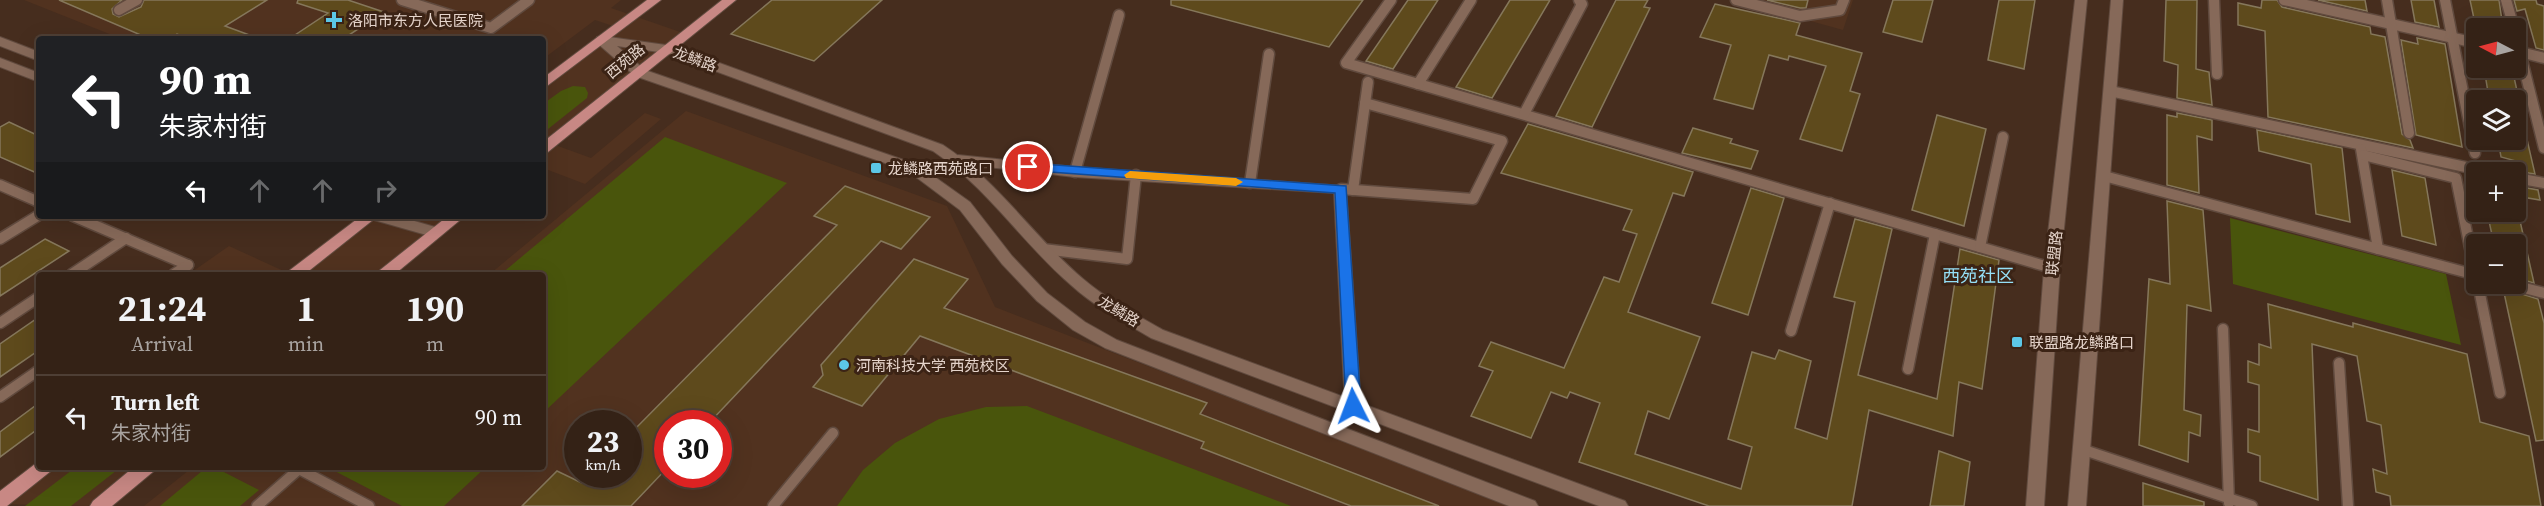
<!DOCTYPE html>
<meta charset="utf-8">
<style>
body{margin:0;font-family:"Source Serif 4","Noto Sans SC",serif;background:#3f2f23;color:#f1f3f6;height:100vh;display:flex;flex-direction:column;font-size:22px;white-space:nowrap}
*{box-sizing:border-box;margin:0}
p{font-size:20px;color:#a9a4a1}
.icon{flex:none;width:33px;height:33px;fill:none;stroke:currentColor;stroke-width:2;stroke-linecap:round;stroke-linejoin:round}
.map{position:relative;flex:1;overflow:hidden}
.drawer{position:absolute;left:36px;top:272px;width:510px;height:198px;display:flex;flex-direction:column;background:#342216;border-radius:6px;box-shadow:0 6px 24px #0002,0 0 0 2px #4e3f35}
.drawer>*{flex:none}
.hud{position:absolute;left:36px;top:36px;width:510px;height:183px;border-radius:6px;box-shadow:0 6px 24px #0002,0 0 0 2px #4e3f35;background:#202124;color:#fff;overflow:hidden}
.needle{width:39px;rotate:276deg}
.tools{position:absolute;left:2466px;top:18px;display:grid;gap:12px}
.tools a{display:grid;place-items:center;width:60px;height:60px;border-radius:6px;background:#342216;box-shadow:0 6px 24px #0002,0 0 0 2px #4e3f35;font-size:30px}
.speed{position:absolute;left:564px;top:410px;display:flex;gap:12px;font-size:30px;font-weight:700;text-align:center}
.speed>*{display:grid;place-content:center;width:78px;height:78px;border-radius:50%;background:#342216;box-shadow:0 6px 24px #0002,0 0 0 2px #4e3f35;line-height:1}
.speed small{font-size:15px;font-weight:400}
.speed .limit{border:9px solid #d22;background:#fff;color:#111}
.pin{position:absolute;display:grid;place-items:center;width:51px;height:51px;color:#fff;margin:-26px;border:3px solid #fff;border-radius:50%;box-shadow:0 2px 6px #0007}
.me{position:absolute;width:66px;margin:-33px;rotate:357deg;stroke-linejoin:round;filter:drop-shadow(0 0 4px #0008)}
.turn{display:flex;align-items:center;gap:21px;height:126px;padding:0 24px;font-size:27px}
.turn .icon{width:78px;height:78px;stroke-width:2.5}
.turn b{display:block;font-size:42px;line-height:51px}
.lanes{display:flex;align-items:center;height:57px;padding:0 24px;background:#0003;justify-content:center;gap:30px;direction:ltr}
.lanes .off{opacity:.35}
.eta{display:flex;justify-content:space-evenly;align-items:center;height:102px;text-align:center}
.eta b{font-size:36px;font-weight:700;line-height:42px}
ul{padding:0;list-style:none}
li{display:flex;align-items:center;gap:18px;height:84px;padding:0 24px;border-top:2px solid #4e3f35}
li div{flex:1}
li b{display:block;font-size:22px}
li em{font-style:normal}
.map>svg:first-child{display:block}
</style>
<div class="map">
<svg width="2544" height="506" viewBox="0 0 2544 506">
<rect width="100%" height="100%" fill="#462d1e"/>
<!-- built -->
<g fill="#51321f" fill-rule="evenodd">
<path d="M24,0H621L611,8L683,33L547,142L591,158L645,113L661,119L585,184L543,168V80L613,26L595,20L543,59V39H122Z"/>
<path d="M1734,0H1853L1843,30Z"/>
<path d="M686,111L947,206L995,307L1509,506H144L193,467L543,466V274H490ZM578,423H628V474H578ZM668,423H718V474H668Z"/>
<path d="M363,216H452L379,274H189L229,246L288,273Z"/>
<path d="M39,461V466L137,467L88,506L0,504V490Z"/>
</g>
<!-- green -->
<g fill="#49550c">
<path d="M573,86L585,87L588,93L587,98L543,133V104L561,91Z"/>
<path d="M665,137L787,183L543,413V274H501Z"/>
<path d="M2230,218L2446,274L2461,345L2233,284Z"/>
<path d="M1027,406L1291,506H837L863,470L895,443L939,419L986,407Z"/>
<path d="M208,466L214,467L259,490L240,506H160Z"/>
<path d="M76,467H121L71,506H25Z"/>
<path d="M327,467H486L444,506H402Z"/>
</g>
<!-- building -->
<g fill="#5e4a1c" stroke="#85775b" stroke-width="1.5">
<path d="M59,0H122L112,9L113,14L119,17L141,7L144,0H267L225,26L255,37V39H190L177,34L169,39H150Z"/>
<path d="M298,0H348L384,12L343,39H289L328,13L297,3Z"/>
<path d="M772,0H882L814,61L731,34Z"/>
<path d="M1171,0H1363L1329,47L1171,5Z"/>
<path d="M1408,0H1438L1393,69L1366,61Z"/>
<path d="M1510,0H1550L1492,98L1456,87Z"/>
<path d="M1616,0H1648L1644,7L1650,8L1592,127L1556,116Z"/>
<path d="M1767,0H1808L1806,8H1800Z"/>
<path d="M1893,0H1933L1922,42L1883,32Z"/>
<path d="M1999,0H2035L2024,69L1988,60Z"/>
<path d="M2166,0H2197L2196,69L2209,72L2212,105L2177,98L2178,65L2164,61Z"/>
<path d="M2262,0H2277L2282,7L2370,27L2371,34L2385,37L2402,134L2410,140L2413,148L2268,117L2265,31L2238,25V3L2261,8Z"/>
<path d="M2318,0H2365L2367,11Z"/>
<path d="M2411,0H2434L2439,27L2415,22Z"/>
<path d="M2470,0H2499L2503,28H2476Z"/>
<path d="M2514,0H2536L2537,4L2544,6V50L2536,48L2525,9L2517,11Z"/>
<path d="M1715,4L1800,23L1796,35L1862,53L1850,91L1860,94L1842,151L1800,139L1826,66L1789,56L1788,60L1769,55L1753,109L1714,99L1731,45L1700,37Z"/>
<path d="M2417,38L2445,44L2462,147L2416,135L2401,40L2418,44Z"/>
<path d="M2484,68H2512L2519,100L2489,98Z"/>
<path d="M2177,113L2212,120V140L2197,136L2199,193L2167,185V115L2177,117Z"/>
<path d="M1937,115L1986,129L1964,226L1912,210Z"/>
<path d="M2523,121L2528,144L2535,174L2516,171V161L2501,157L2498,140H2516V122Z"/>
<path d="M9,122L39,136V174L0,157V127Z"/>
<path d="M1528,124L1693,172L1684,196L1673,193L1628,312L1700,337L1669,419L1648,411L1635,454L1741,489L1752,447L1728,439L1752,352L1775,359L1779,350L1811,361L1795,428L1827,439L1855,302L1834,297L1855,219L1892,229L1858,375L1937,399L1960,249L1999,260L1982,389L1959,382L1953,436L1869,410L1852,506H1709L1579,462L1600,403L1570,392L1567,398L1551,392L1531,438L1471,416L1493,371L1479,366L1491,342L1564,368L1604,277L1619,282L1637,234L1623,230L1632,210L1501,173Z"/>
<path d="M1693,128L1732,139L1730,143L1758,151L1751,169L1682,153Z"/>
<path d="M2257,130L2342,148L2350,222L2316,214L2311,164L2259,151Z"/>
<path d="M2392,170L2425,178L2436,245L2402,236Z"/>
<path d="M845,186L930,217L901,249L881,241L709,423H668V467L631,506H522L557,471L582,483L591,474H628V436L837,225L814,216Z"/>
<path d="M2516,186L2538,190L2540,200L2516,196Z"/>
<path d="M1751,188L1784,198L1748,315L1712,303Z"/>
<path d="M2167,201L2203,210L2211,311L2187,305L2184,410L2201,415L2200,436L2189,432L2188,462L2139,445L2149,279L2170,284Z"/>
<path d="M2487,212H2518L2534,283L2516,278V244H2494Z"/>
<path d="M45,239L69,251L0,296V268Z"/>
<path d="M914,259L968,279L944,308L1207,403L1200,414L1439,506H1351L1201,448L1204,442L920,336L862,406L813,387L823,375L821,365Z"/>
<path d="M2503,288L2538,299L2544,323V440L2536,441Z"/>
<path d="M2268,304L2353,327V323L2467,354L2480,422L2529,436L2541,506H2391L2390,496L2376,492L2373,469L2387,474L2381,425L2367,421L2357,356L2312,344L2318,500L2260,481V456L2248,452V429L2259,432V385L2248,382V361L2259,365V344L2271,348Z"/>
<path d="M39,317V350L0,377V344Z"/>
<path d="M39,403V428L0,457V432Z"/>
<path d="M1939,451L1970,462L1964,506H1930Z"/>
<path d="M2143,483L2204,502V506H2143Z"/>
</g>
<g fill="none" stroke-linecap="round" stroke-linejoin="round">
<!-- lane casing -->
<g stroke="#604a3e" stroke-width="13">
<g id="lane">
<path d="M402,0L491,28L529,0"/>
<path d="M1391,0L1346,63L2052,268"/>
<path d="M1736,0L1800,16L1840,10L1844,0"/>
<path d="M2214,0L2217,74"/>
<path d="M2284,0L2476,43"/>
<path d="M2387,0L2409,133"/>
<path d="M2445,0L2475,153"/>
<path d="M2506,0L2514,28"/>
<path d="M119,10L137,0"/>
<path d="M2516,36L2544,148"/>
<path d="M2516,51L2544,58"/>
<path d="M1418,84L1471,0"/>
<path d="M2110,91L2489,172"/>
<path d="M1524,114L1582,4L1579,0"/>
<path d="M2361,149L2378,249"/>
<path d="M2363,155L2456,178L2476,278"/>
<path d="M1075,172L1119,15"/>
<path d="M2104,176L2476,275"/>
<path d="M2516,178L2544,183"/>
<path d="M1250,183L1269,54"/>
<path d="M0,185L39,202"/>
<path d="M1341,189L1473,199L1502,141L1365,103"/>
<path d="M1353,190L1368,82"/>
<path d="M73,216L188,265"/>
<path d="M0,239L39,215"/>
<path d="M1980,247L2003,137"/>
<path d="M1043,249L1127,259L1136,175"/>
<path d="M72,274L126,238"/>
<path d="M174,274L188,265"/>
<path d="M2478,284L2500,393"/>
<path d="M2509,284L2544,293"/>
<path d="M0,323L39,297"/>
<path d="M2223,329L2229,503"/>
<path d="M1791,331L1830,203"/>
<path d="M2339,363L2348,506"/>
<path d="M1908,369L1935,234"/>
<path d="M0,397L39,370"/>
<path d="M2081,449L2252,506"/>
<path d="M257,506L299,469L369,506"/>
<path d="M773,506L833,433"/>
</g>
</g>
<!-- street casing -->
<g stroke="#604a3e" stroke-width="2">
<path id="street" d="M958,155L1075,167L1346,186L1361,406L1359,411L1353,413L1347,411L1345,406L1334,193L1075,177L953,163L951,160Z"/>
</g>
<!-- secondary casing -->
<g stroke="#604a3e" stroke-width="2">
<g id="secondary">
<path d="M2075,0H2087L2060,268L2044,506H2026L2044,268Z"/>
<path d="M2111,0H2123L2086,506H2068Z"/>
<path d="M602,36L673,46L943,145C998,181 1032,235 1082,278C1106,299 1135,314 1163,330L1625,501L1628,506H1599L1151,338C1124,322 1095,307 1071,285C1022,243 988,188 933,151L666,53L617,46L645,70L918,165L970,202L1012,256L1047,293L1085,322L1117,340L1535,501L1538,506H1509L1105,348L1073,330L1037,301L1002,264L960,210L908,171L635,76L597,43V37Z"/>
<path d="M0,37L39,52V61L0,46Z"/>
<path d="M0,58L39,73V82L0,67Z"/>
<path d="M372,216H397L442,229L444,233L437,238L374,220Z"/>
</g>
</g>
<!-- primary casing -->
<g stroke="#604a3e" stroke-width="2">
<g id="primary">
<path d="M647,0H661L543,89V78Z"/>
<path d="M722,0H736L548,152L543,154V142Z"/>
<path d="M361,216H378L305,274H288L290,270Z"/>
<path d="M448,216H465L395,274H378L380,270Z"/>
<path d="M39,461V466H53L51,471L7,506H0V491Z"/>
<path d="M135,466H156L154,471L112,506H90L93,501Z"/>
</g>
</g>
<!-- lane -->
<use href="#lane" stroke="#866959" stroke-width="10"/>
<!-- street -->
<use href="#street" fill="#866959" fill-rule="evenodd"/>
<!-- secondary -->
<use href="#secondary" fill="#866959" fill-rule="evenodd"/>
<!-- primary -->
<use href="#primary" fill="#c88884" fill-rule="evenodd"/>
</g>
<!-- route -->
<path fill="#1a73e8" stroke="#114b97" stroke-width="1.5" d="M1028,163L1346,186L1361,406L1359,410L1353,412L1346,406L1335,193L1023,170V164Z"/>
<!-- slow -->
<path fill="#f59e0b" d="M1130,171L1236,178L1243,182L1236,186L1126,178L1124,175Z"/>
<!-- markers -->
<g fill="#5cc7e7" stroke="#3b2315" stroke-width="2">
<path d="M331 11h6v6h6v6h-6v6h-6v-6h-6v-6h6z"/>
<rect x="870" y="162" width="12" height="12" rx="3"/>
<rect x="2011" y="336" width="12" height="12" rx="3"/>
<circle cx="844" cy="365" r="6"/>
</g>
<g text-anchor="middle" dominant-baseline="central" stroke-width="6" stroke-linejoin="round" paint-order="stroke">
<!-- poi labels -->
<g font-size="15" fill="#e5d4cb" stroke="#3b2315" text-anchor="start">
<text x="348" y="20">洛阳市东方人民医院</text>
<text x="888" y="168">龙鳞路西苑路口</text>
<text x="2029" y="342">联盟路龙鳞路口</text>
<text x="856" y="365">河南科技大学 西苑校区</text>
</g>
<!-- street labels -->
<g font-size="15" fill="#e5d4cb" stroke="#3b2315">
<text transform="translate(695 59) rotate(20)">龙鳞路</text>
<text transform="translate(625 61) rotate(-39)">西苑路</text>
<text transform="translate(2054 253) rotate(-84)">联盟路</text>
<text transform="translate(1119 311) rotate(31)">龙鳞路</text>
</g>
<!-- quarter labels -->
<g font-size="18" fill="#95dff7" stroke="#3b2315">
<text x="1978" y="275">西苑社区</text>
</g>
</g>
</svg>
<div class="tools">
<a><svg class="needle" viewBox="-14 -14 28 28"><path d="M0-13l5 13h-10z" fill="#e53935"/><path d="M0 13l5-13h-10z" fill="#a9a4a1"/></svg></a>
<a><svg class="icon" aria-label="layers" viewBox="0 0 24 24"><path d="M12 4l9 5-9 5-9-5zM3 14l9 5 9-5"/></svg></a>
<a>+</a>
<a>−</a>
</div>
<div class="speed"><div>23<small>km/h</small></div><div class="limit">30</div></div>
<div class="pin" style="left:1028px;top:167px;background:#d93025"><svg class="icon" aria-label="arrive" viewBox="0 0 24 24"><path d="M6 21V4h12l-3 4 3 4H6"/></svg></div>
<svg class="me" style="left:1353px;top:406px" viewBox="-20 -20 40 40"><path d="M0-17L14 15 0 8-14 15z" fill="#1a73e8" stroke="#fff" stroke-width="4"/></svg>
<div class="hud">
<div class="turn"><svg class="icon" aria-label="left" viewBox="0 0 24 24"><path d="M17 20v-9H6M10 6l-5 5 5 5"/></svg><div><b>90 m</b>朱家村街</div></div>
<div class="lanes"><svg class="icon" aria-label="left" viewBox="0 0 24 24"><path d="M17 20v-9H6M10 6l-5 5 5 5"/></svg><svg class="icon off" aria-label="ahead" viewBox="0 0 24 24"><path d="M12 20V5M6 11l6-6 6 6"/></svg><svg class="icon off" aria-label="ahead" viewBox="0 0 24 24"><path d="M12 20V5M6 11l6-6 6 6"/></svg><svg class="icon off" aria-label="right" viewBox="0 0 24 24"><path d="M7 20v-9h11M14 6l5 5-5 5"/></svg></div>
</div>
<section class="drawer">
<div class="eta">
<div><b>21:24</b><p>Arrival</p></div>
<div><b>1</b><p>min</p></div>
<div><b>190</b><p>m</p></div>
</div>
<ul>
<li><svg class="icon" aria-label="left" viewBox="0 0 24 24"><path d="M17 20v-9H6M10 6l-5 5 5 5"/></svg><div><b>Turn left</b><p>朱家村街</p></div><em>90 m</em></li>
</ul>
</section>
</div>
